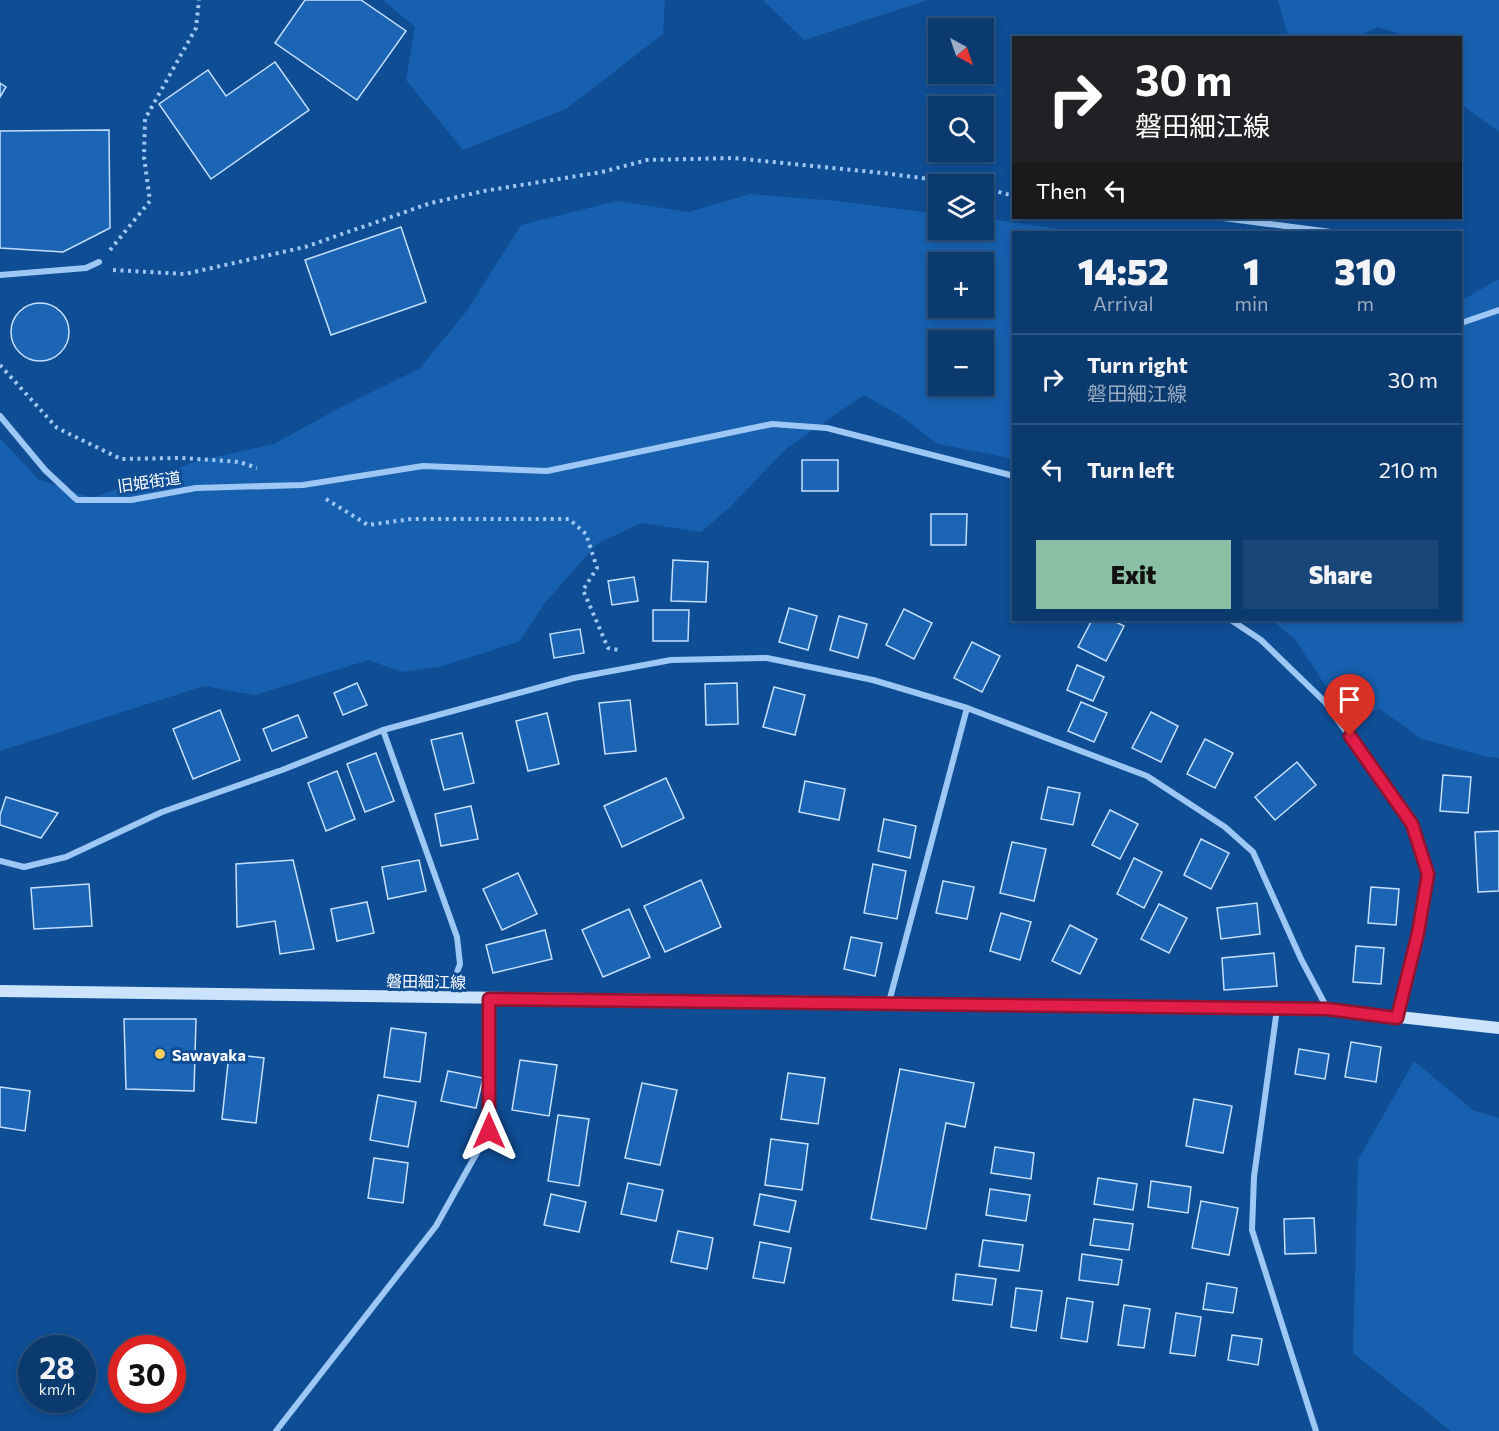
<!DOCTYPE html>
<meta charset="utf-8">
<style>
body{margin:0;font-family:Commissioner,"Noto Sans JP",sans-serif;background:#194577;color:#f1f3f6;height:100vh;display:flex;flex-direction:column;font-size:22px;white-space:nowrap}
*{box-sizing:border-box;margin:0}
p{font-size:20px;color:#9aadc3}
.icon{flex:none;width:33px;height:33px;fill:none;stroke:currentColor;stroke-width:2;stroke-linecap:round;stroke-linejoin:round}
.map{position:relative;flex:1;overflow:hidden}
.side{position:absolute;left:1012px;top:231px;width:450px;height:390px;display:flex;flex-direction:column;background:#0b3a6f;border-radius:0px;box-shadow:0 3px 9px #0003,0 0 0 2px #2b5482}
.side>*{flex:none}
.banner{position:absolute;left:1012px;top:36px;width:450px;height:183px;border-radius:0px;box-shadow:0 3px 9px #0003,0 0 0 2px #2b5482;background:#202124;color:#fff;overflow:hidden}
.needle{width:39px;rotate:140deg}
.tools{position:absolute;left:928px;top:18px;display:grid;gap:12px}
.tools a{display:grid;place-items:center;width:66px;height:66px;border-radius:0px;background:#0b3a6f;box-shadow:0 3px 9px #0003,0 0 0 2px #2b5482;font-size:30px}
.speed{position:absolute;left:18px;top:1335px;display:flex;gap:12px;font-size:30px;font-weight:700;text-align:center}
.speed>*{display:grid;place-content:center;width:78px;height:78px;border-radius:50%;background:#0b3a6f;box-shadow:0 3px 9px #0003,0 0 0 2px #2b5482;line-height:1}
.speed small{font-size:15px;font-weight:400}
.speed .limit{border:9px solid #d22;background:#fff;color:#111}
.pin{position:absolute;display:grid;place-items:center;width:51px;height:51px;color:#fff;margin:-62px -26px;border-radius:50% 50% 50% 0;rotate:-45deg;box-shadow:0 0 6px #0007}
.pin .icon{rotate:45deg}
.me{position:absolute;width:66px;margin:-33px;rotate:0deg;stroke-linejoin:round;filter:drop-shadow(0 0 4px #0008)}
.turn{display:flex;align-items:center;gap:21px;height:126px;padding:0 24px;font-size:27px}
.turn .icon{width:78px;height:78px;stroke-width:2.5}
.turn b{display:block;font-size:42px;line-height:51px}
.then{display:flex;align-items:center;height:57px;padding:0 24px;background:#0003;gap:12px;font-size:22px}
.eta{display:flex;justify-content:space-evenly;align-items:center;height:102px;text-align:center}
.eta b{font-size:36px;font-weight:800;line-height:42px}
.action{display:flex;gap:12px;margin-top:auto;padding:12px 24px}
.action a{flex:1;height:69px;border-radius:0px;background:#8abfa5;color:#111;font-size:24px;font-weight:800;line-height:69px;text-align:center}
.action a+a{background:#194577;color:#f1f3f6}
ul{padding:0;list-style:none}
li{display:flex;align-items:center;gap:18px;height:90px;padding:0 24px;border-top:2px solid #2b5482}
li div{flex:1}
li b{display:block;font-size:22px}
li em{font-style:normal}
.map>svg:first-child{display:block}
</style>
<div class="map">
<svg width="1499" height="1431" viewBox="0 0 1499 1431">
<rect width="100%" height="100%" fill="#0f4d94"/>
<!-- green -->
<g fill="#1760af" fill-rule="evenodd">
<path d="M383,0H665L663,34L566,109L463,150L406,80L415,27Z"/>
<path d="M763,0H928L804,40Z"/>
<path d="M1278,0H1499V132L1461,104V38L1410,37L1378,27L1357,37H1288Z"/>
<path d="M750,194L838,201L939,214V230H984V218L1080,232H1014V459L938,444L902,417L864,395L787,448L729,508L701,532L641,523L597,544L544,604L520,641L484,653L439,667L401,672L369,660L255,695L204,686L0,751V438L38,479L92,498L197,461L274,444L341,407L419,369L466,312L521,225L617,201L689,212ZM939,262H984V308H939ZM939,340H984V386H939Z"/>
<path d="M1499,279V758L1484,756L1422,739L1380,709L1347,718L1294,638L1271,620H1461V298L1464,299Z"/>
<path d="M1414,1061L1473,1110L1499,1118V1431H1451L1353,1353L1358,1160Z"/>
</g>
<!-- building -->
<g fill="#1c65b4" stroke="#c5e0fe" stroke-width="1.5">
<path d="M305,0H361L406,31L357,100L275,43Z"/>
<path d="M275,62L309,110L211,179L159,104L208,70L226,96Z"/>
<path d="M0,83L6,87L0,97Z"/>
<path d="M109,130L110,228L63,252L0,248V131Z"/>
<path d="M401,227L426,302L331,335L305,260Z"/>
<circle cx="40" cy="332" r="29"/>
<rect x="802" y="460" width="36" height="31"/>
<path d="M931,514H967L966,545H931Z"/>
<path d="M673,560L708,562L706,602L671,601Z"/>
<path d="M634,577L638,601L612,605L608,581Z"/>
<path d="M789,608L817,616L808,650L779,642Z"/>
<path d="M904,609L932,623L914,659L886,645Z"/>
<path d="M653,610H689L688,641H653Z"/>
<path d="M839,616L867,624L858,658L830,650Z"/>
<path d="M1092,620H1112L1124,626L1106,661L1078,647Z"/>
<path d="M580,629L584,653L554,658L550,634Z"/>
<path d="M972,642L1000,656L982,692L954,678Z"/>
<path d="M1077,665L1104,677L1093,701L1067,690Z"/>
<path d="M357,683L367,705L343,715L334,693Z"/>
<path d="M737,683L738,724L706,725L705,684Z"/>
<path d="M774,687L805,695L795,735L763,727Z"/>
<path d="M630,700L636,751L605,754L599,703Z"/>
<path d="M1081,702L1107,713L1094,742L1068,731Z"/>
<path d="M220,710L240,760L193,779L173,729Z"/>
<path d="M1151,712L1178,726L1161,762L1132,748Z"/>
<path d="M547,713L559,764L528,771L516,721Z"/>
<path d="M298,715L307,737L272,751L263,729Z"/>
<path d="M462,733L474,783L444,790L431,740Z"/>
<path d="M1205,739L1233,753L1215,788L1187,774Z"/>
<path d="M376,753L394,801L365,812L347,764Z"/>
<path d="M1297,762L1316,785L1275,820L1255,797Z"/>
<path d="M337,771L355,819L326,831L308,783Z"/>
<path d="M1443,775L1471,777L1468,813L1440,811Z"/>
<path d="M666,778L684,818L622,847L604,806Z"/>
<path d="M805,781L845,789L839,820L799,812Z"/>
<path d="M1048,787L1080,793L1073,825L1041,819Z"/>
<path d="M6,797L58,813L41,838L0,825V815Z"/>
<path d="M471,806L478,839L441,846L435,814Z"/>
<path d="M1110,810L1138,824L1120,859L1092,845Z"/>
<path d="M884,819L916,826L910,858L878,851Z"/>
<path d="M1499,831V891L1478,892L1475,832Z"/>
<path d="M1201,839L1229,853L1211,889L1184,875Z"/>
<path d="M1012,842L1046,849L1034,901L1000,893Z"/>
<path d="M1134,858L1162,872L1144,908L1117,894Z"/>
<path d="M293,860L314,949L280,954L275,921L237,927L236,864Z"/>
<path d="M419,860L426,891L388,899L382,867Z"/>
<path d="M873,864L906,871L897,919L864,913Z"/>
<path d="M518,873L537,914L502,930L483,889Z"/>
<path d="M701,880L721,927L665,952L644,906Z"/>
<path d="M943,881L974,887L967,919L936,913Z"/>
<path d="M89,884L92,926L34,929L31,888Z"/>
<path d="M1371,887L1399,889L1396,925L1368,923Z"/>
<path d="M367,902L374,933L337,941L331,909Z"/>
<path d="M1257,903L1260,934L1221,939L1217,908Z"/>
<path d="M1159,904L1187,918L1169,953L1141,939Z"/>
<path d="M629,909L650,957L603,977L582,930Z"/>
<path d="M1001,913L1031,922L1020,960L990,951Z"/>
<path d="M1070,925L1097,939L1080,974L1052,961Z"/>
<path d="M545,930L552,959L493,973L486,945Z"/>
<path d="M851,937L882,943L875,976L844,969Z"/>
<path d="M1356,946L1384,948L1381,984L1353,982Z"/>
<path d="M1274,953L1277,986L1224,990L1222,958Z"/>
<path d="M124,1019H196L194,1091L126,1089Z"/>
<path d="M391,1028L426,1033L420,1082L384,1077Z"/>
<path d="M1351,1042L1381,1047L1376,1082L1345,1077Z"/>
<path d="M1299,1049L1329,1054L1325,1079L1295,1074Z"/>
<path d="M229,1054L264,1058L256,1123L222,1119Z"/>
<path d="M520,1060L557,1065L549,1116L512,1110Z"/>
<path d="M900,1069L974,1083L965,1127L946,1123L926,1229L871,1219Z"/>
<path d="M448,1071L483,1078L476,1108L441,1101Z"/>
<path d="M788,1073L825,1078L818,1124L781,1119Z"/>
<path d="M642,1083L677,1090L660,1165L625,1158Z"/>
<path d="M0,1087L30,1091L25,1131L0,1127Z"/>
<path d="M378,1095L416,1102L408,1147L370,1140Z"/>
<path d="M1194,1099L1232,1106L1223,1153L1186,1146Z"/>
<path d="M558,1115L589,1119L579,1186L548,1181Z"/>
<path d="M771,1139L808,1144L802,1190L765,1185Z"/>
<path d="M995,1147L1034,1153L1031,1179L991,1173Z"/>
<path d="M374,1158L408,1163L403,1203L368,1198Z"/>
<path d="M1098,1178L1137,1184L1133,1210L1094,1204Z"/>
<path d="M1151,1181L1191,1187L1188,1213L1148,1207Z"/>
<path d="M628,1183L663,1190L656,1221L621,1214Z"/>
<path d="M990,1189L1030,1195L1026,1221L986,1215Z"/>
<path d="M551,1194L586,1202L579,1232L544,1225Z"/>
<path d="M760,1194L796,1201L789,1232L754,1225Z"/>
<path d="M1201,1201L1238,1208L1229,1255L1192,1248Z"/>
<path d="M1314,1218L1316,1253L1285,1254L1284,1219Z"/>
<path d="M1094,1219L1133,1224L1129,1250L1090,1245Z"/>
<path d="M678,1231L713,1238L707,1269L671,1262Z"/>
<path d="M983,1240L1023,1245L1019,1271L979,1266Z"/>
<path d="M760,1242L791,1248L784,1283L753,1278Z"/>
<path d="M1082,1254L1122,1260L1118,1285L1079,1280Z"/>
<path d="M956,1274L996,1279L992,1305L953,1300Z"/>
<path d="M1207,1283L1237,1288L1233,1313L1203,1309Z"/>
<path d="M1016,1288L1042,1291L1036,1331L1011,1327Z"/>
<path d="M1067,1298L1093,1302L1087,1342L1061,1338Z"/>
<path d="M1124,1305L1150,1309L1144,1348L1118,1345Z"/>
<path d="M1176,1313L1201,1317L1195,1356L1170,1353Z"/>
<path d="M1232,1335L1262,1339L1258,1365L1228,1360Z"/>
</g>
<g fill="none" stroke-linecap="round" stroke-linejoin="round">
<!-- path -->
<g stroke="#9dc7f4" stroke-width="4" stroke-dasharray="3 4.5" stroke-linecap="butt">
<path d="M984,188L1014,196"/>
<path d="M110,250L150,201L144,157L145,119L196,28L199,0"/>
<path d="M113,270L185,274L305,247L431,203L484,191L602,172L647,160L734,158L883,173L968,184"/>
<path d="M0,365L57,428L121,459L182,458L240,462L257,468"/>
<path d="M326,499L368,525L411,519H569L586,534L597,568L583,590L608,648L619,650"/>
</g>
<!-- street -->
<g stroke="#9dc7f4" stroke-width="6">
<path d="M1223,218L1331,232"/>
<path d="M0,275L86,268L99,262"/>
<path d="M1461,323L1499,310"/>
<path d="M0,416L45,470L77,500H131L196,488L303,485L423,466L547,471L772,424L827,428L1014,476"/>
<path d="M1231,620L1261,640L1325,702L1411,824L1428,874L1418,933L1397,1017"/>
<path d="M383,730L457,937L460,964L448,997"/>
<path d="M0,861L24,867L66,857L162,812L282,770L383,730L574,678L671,660L767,658L873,680L967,708L1147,776L1225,827L1253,852L1301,959L1327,1008"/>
<path d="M889,1002L967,708"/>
<path d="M1277,1009L1254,1177L1252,1230L1316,1431"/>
<path d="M276,1431L436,1226L489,1131L490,999"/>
</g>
<!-- secondary -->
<path stroke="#cce3fd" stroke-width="12" d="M0,991L1327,1009L1499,1028"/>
</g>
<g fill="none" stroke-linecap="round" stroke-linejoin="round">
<!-- route casing -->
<g stroke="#92132f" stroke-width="15">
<path id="route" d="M489,1131V999L1327,1009L1397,1018L1418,933L1428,874L1412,824L1350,736"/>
</g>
<!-- route -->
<use href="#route" stroke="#e11d48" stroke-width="10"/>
</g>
<!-- markers -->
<circle fill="#ffcc60" stroke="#0f4d94" stroke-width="2" cx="160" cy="1054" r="6"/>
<g text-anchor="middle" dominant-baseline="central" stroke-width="6" stroke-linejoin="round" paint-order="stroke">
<!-- street labels -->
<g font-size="16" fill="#fff" stroke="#0f4d94">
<text transform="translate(149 481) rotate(-8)">旧姫街道</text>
<text transform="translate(426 981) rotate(1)">磐田細江線</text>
</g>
<!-- poi labels -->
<g font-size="16" font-weight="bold" fill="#fff" stroke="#0f4d94" text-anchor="start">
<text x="172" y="1054">Sawayaka</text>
</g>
</g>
</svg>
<div class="tools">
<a><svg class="needle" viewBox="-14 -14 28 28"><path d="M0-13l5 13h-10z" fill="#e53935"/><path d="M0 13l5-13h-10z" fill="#9aadc3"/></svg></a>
<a><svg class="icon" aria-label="search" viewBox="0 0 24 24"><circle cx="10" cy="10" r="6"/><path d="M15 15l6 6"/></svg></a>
<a><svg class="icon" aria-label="layers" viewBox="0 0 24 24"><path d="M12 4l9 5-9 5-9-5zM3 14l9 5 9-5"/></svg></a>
<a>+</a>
<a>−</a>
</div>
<div class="speed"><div>28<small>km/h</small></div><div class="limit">30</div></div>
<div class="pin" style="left:1350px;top:736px;background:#d93025"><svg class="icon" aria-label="arrive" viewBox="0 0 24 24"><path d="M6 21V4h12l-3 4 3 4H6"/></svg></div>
<svg class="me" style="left:489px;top:1131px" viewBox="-20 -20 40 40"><path d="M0-17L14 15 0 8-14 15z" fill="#e11d48" stroke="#fff" stroke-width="4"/></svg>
<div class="banner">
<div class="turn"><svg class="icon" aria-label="right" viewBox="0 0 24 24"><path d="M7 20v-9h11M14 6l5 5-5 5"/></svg><div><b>30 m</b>磐田細江線</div></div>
<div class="then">Then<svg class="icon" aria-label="left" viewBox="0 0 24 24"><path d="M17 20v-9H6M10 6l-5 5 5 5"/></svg></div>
</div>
<section class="side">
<div class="eta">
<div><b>14:52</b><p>Arrival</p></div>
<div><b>1</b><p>min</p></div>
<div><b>310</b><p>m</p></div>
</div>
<ul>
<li><svg class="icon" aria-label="right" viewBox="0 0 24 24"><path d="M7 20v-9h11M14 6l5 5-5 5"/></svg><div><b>Turn right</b><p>磐田細江線</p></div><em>30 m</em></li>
<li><svg class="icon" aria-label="left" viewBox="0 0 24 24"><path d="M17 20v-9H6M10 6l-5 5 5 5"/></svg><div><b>Turn left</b></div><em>210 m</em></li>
</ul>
<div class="action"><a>Exit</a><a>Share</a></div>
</section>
</div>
